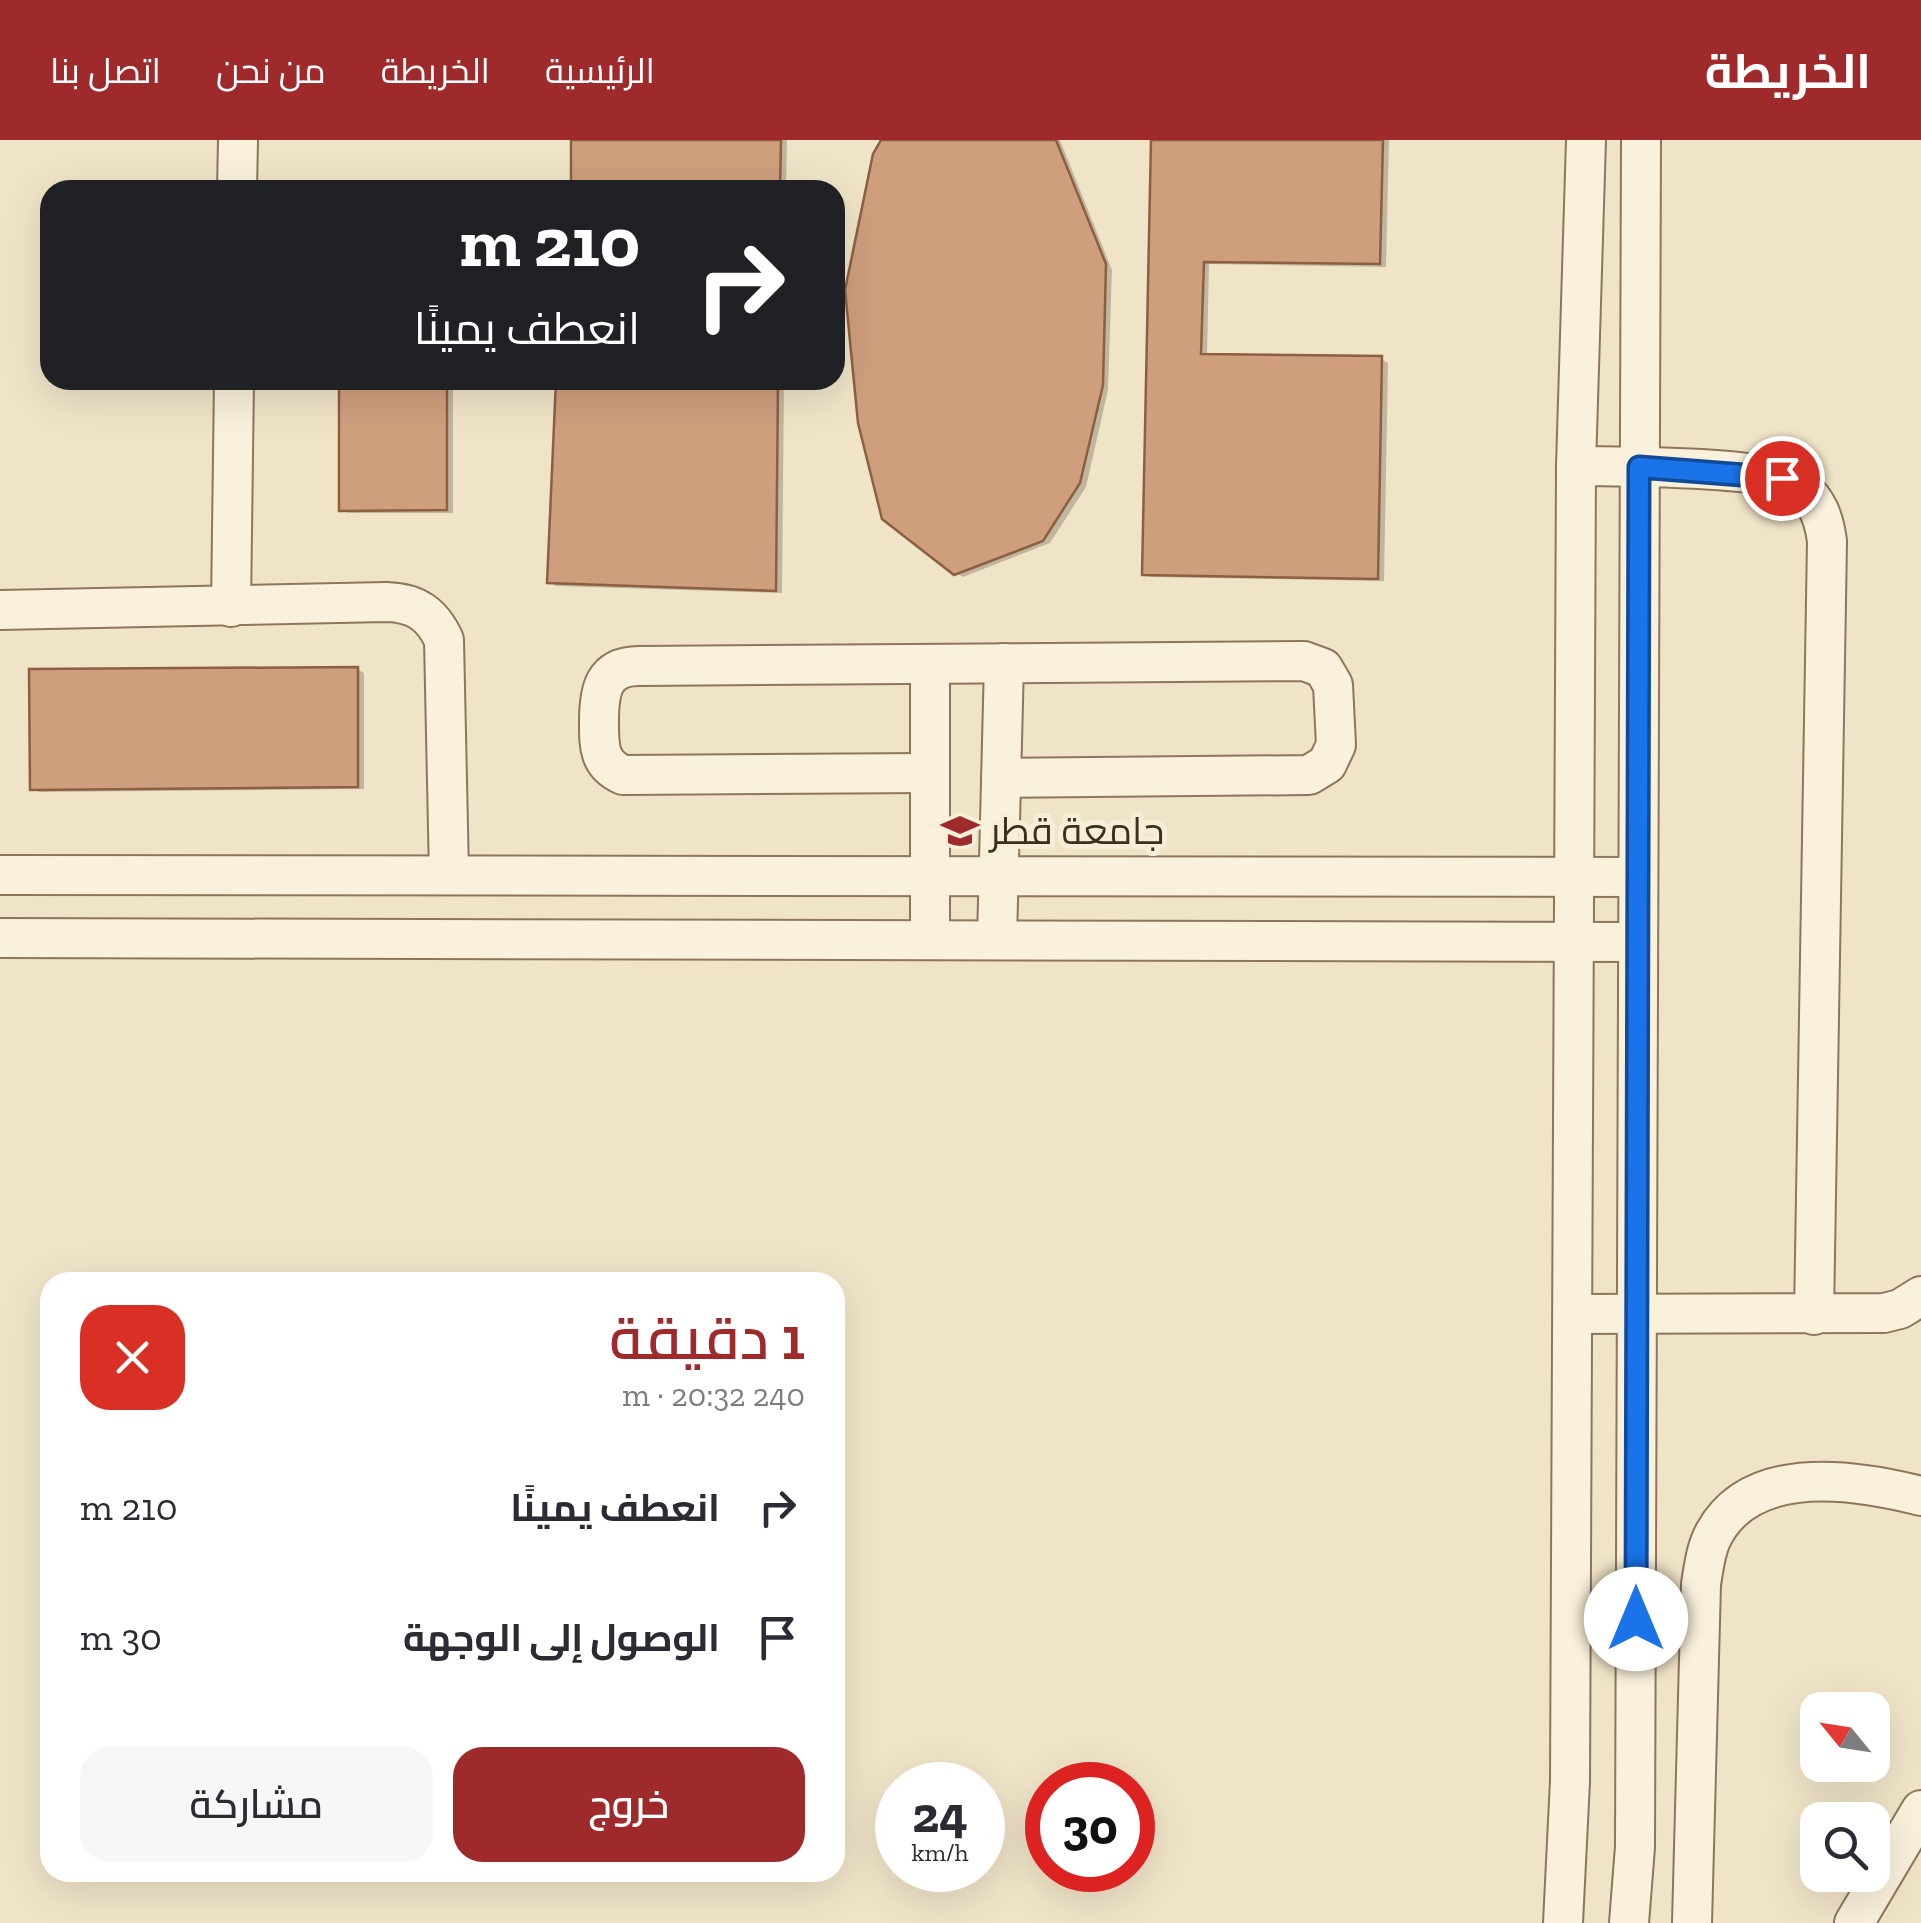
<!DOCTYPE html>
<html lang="ar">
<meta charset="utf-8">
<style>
body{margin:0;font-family:"Zilla Slab",Cairo,serif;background:#f7f7f7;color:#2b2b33;direction:rtl;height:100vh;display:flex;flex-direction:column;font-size:38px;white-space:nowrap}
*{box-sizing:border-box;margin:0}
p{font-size:32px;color:#7c7c81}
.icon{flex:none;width:55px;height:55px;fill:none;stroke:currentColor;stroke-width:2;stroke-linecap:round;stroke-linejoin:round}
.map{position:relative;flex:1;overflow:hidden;direction:ltr}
.details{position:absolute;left:40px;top:1132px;width:805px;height:610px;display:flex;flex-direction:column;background:#fff;border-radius:30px;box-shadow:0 10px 40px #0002;direction:rtl}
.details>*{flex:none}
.guide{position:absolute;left:40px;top:40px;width:805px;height:210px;border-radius:30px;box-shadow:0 10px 40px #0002;direction:rtl;background:#202124;color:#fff;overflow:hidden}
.needle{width:65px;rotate:300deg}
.tools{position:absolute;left:1800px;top:1552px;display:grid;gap:20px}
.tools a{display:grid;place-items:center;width:90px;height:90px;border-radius:20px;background:#fff;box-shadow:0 10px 40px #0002;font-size:50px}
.speed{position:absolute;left:875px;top:1622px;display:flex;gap:20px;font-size:50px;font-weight:700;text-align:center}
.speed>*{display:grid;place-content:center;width:130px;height:130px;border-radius:50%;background:#fff;box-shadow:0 10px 40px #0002;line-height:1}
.speed small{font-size:25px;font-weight:400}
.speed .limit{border:15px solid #d22;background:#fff;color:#111}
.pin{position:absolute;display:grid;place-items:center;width:85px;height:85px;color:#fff;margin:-42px;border:5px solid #fff;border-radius:50%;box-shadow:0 2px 10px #0007}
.me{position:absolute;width:110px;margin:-55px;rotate:0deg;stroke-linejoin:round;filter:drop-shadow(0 0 8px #0008)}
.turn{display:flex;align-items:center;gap:35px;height:210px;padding:0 40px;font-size:45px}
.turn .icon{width:130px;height:130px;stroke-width:2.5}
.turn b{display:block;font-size:70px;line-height:85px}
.round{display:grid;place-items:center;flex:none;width:105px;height:105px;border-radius:30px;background:#f7f7f7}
.summary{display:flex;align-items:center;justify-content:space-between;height:170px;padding:0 40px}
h1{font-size:60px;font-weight:600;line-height:75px;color:#9e2a2b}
.cta{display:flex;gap:20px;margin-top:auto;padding:20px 40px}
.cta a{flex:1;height:115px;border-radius:30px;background:#9e2a2b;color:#fff;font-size:40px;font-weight:600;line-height:115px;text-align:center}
.cta a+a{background:#f7f7f7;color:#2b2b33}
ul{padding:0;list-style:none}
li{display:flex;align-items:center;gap:30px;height:130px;padding:0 40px}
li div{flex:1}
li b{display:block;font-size:38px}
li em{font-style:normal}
header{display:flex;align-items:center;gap:60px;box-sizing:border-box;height:140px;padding:0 50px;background:#9e2a2b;color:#fff}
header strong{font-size:48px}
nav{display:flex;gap:55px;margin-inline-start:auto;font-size:35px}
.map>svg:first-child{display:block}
</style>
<header>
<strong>الخريطة</strong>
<nav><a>الرئيسية</a><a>الخريطة</a><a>من نحن</a><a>اتصل بنا</a></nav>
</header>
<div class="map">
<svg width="1921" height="1783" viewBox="0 0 1921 1783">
<rect width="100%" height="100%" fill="#f0e4c8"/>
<!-- shadow -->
<g fill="#0003">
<path d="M573,0H787L786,50H573Z"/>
<path d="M884,0H1060L1112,130L1108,250L1086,347L1050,403L963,437L956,433Z"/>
<path d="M1153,0H1389L1386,127L1209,124L1207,217L1381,219L1388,223L1384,441L1151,437L1144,433Z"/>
<path d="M341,240H453V373H348L341,369Z"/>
<path d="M558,240H784L782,453L556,446L550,442Z"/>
<path d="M357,529L364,533V649L39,652L33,648Z"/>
</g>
<!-- building -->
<g fill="#cf9f7d" stroke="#8d5f41" stroke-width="2.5">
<path d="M571,0H781L780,50H571Z"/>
<path d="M881,0H1056L1106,124L1103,245L1080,343L1043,401L954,435L882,379L858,283L845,150L873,14Z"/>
<path d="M1151,0H1383L1380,124L1204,122L1201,214L1382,216L1378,439L1142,435Z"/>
<path d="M339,240H447V370L339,371Z"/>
<path d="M556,240H778L776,451L547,443Z"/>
<path d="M358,527V647L30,650L29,529Z"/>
</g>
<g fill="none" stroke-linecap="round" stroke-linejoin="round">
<!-- minor casing -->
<g stroke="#8d765c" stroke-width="42">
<g id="minor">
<path d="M237,50L238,0"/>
<path d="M1576,326C1620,327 1769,325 1800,347C1818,361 1824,379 1827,401L1814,1175"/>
<path d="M231,467L234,240"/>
<path d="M0,470L387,462C416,463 432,474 444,500L449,735"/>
<path d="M929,633L623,635C598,624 599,605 599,581C599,551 603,526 639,526L1304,521L1323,528L1333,545L1336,605L1327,624L1309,635L1001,638"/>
<path d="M0,735L1638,737"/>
<path d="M0,798L1637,802"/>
<path d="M930,800V524"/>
<path d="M997,800L1004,523"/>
<path d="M1573,1174L1884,1173L1900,1169L1921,1156"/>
<path d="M1563,1783L1570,1641L1576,326L1586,0"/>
<path d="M1629,1783L1635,1707L1641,0"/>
<path d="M1692,1783L1701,1444C1704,1426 1706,1407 1715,1392C1754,1323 1858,1340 1921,1356"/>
<path d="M1854,1783L1921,1670"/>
</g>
</g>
<!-- minor -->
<use href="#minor" stroke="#faf1dc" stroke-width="38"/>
</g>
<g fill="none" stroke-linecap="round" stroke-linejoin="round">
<!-- route casing -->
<g stroke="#114b97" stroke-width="25">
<path id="route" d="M1636,1479L1639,327L1782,338"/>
</g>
<!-- route -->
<use href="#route" stroke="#1a73e8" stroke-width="18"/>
</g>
<!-- icons -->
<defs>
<g id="university-bare" transform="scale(3)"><path d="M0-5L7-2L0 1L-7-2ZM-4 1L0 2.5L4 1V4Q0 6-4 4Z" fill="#9e2a2b" stroke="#f7eed8" stroke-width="2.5" paint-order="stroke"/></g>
</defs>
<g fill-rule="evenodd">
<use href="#university-bare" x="960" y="691"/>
</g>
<g text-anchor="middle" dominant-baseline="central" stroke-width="10" stroke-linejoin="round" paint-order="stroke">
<!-- poi labels -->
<g font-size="38" fill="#3d2e20" stroke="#f7eed8" text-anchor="start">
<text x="990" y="691">جامعة قطر</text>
</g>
</g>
</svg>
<div class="tools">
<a><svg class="needle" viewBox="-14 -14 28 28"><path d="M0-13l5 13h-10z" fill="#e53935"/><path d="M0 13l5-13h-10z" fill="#7c7c81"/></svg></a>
<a><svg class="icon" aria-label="search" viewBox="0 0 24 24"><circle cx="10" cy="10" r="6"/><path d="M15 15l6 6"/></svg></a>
</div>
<div class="speed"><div>24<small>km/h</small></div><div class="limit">30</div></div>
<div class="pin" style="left:1782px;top:338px;background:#d93025"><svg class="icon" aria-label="arrive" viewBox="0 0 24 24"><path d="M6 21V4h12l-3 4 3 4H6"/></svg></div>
<svg class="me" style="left:1636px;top:1479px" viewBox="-20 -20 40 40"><circle r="19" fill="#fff"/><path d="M0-13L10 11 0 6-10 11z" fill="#1a73e8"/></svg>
<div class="guide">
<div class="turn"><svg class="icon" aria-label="right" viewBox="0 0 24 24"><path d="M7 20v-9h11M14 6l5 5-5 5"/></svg><div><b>210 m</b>انعطف يمينًا</div></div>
</div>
<section class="details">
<div class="summary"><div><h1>1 دقيقة</h1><p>240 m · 20:32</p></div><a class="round" style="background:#d93025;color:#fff"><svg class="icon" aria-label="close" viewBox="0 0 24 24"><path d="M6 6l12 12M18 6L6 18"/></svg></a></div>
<ul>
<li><svg class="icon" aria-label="right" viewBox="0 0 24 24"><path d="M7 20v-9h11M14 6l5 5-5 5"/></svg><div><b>انعطف يمينًا</b></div><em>210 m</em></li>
<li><svg class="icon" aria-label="arrive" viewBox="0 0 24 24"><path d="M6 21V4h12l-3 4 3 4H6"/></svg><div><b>الوصول إلى الوجهة</b></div><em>30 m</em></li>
</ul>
<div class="cta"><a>خروج</a><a>مشاركة</a></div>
</section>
</div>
